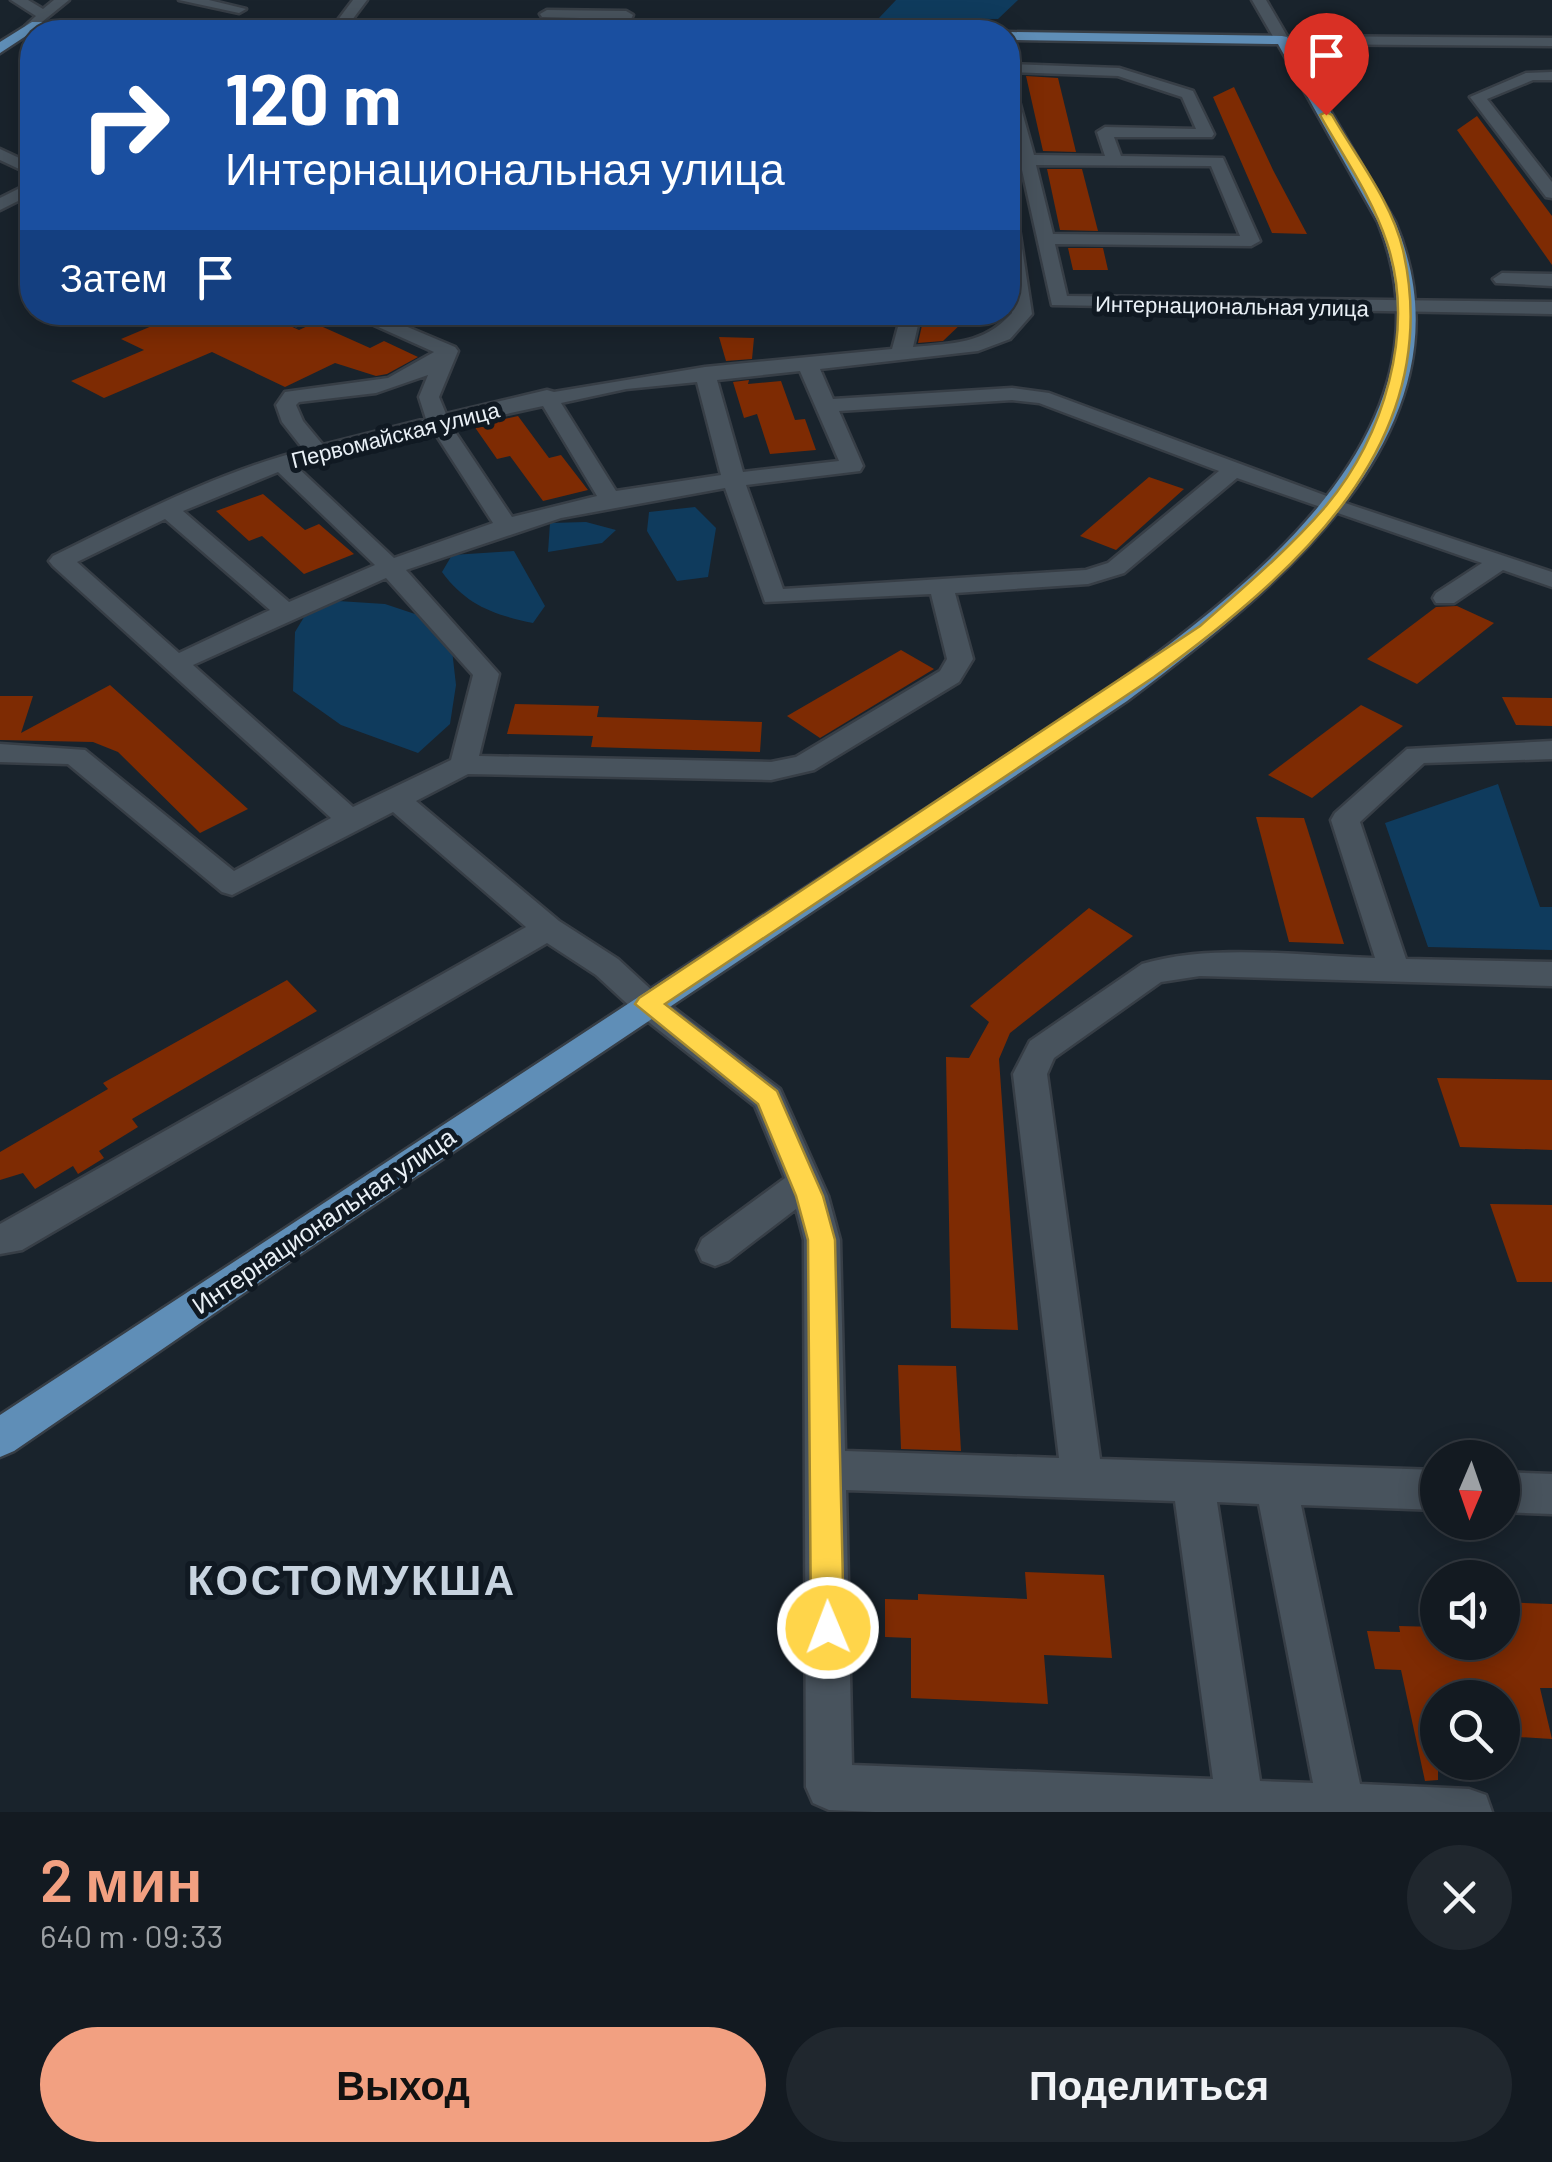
<!DOCTYPE html>
<html lang="ru">
<meta charset="utf-8">
<style>
body{margin:0;font-family:Barlow,sans-serif;background:#20272e;color:#f1f3f6;height:100vh;display:flex;flex-direction:column;font-size:38px;white-space:nowrap}
*{box-sizing:border-box;margin:0}
p{font-size:32px;color:#9da1a5}
.icon{flex:none;width:55px;height:55px;fill:none;stroke:currentColor;stroke-width:2;stroke-linecap:round;stroke-linejoin:round}
.map{position:relative;height:1812px;overflow:hidden}
.sheet{display:flex;flex-direction:column;background:#131a21;flex:1}
.sheet>*{flex:none}
.banner{position:absolute;left:20px;top:20px;width:1000px;height:305px;border-radius:40px;box-shadow:0 5px 25px #0003,0 0 0 2px #32383f;background:#1a4fa0;color:#fff;overflow:hidden}
.needle{width:65px;rotate:182deg}
.tools{position:absolute;left:1420px;top:1440px;display:grid;gap:20px}
.tools a{display:grid;place-items:center;width:100px;height:100px;border-radius:50%;background:#131a21;box-shadow:0 5px 25px #0003,0 0 0 2px #32383f;font-size:50px}
.pin{position:absolute;display:grid;place-items:center;width:85px;height:85px;color:#fff;margin:-102px -42px;border-radius:50% 50% 50% 0;rotate:-45deg;box-shadow:0 0 10px #0007}
.pin .icon{rotate:45deg}
.me{position:absolute;width:110px;margin:-55px;rotate:359deg;stroke-linejoin:round;filter:drop-shadow(0 0 8px #0008)}
.turn{display:flex;align-items:center;gap:35px;height:210px;padding:0 40px;font-size:45px}
.turn .icon{width:130px;height:130px;stroke-width:2.5}
.turn b{display:block;font-size:70px;line-height:85px}
.then{display:flex;align-items:center;height:95px;padding:0 40px;background:#0003;gap:20px;font-size:38px}
.round{display:grid;place-items:center;flex:none;width:105px;height:105px;border-radius:52px;background:#20272e}
.headline{display:flex;align-items:center;justify-content:space-between;height:170px;padding:0 40px}
h1{font-size:60px;font-weight:600;line-height:75px;color:#f2a081}
.primary-button{display:flex;gap:20px;margin-top:auto;padding:20px 40px}
.primary-button a{flex:1;height:115px;border-radius:60px;background:#f2a081;color:#111;font-size:40px;font-weight:600;line-height:115px;text-align:center}
.primary-button a+a{background:#20272e;color:#f1f3f6}
.map>svg:first-child{display:block}
</style>
<div class="map">
<svg width="1552" height="1812" viewBox="0 0 1552 1812">
<rect width="100%" height="100%" fill="#19232c"/>
<!-- green -->
<g fill="#0f3b5d">
<path d="M896,0H1018L998,19L879,18Z"/>
<path d="M695,507L716,528L708,577L677,581L647,531L649,512Z"/>
<path d="M586,522L616,530L602,543L548,552L550,523Z"/>
<path d="M514,551L545,606L533,623C494,615 466,605 442,572L452,555Z"/>
<path d="M338,601L385,604L424,617L452,650L456,685L450,724L418,753L341,725L293,691L295,632L312,604Z"/>
<path d="M1498,784L1540,907H1552V950L1428,947L1385,823Z"/>
</g>
<!-- building -->
<g fill="#7e2b03">
<path d="M1026,76L1058,78L1076,152L1043,151Z"/>
<path d="M1234,87L1273,170L1307,234L1272,233L1213,97Z"/>
<path d="M1477,116L1552,216V265L1457,130Z"/>
<path d="M1047,169H1082L1098,231L1060,230Z"/>
<path d="M1068,248H1103L1108,270H1073Z"/>
<path d="M185,312H260L299,330L314,323L370,348L384,341L418,357L387,374L376,376L335,363L285,387L212,352L104,398L71,381L144,350L121,339Z"/>
<path d="M925,312H928L964,321L943,341L918,343Z"/>
<path d="M719,337L754,338L752,359L726,361Z"/>
<path d="M749,380L748,384L781,381L795,420L805,419L816,450L770,454L757,414L744,418L733,382Z"/>
<path d="M518,416L549,458L561,455L588,490L543,501L510,456L497,459L474,426Z"/>
<path d="M1149,477L1184,489L1116,550L1080,536Z"/>
<path d="M263,494L305,530L319,524L354,554L304,574L262,536L249,541L216,511Z"/>
<path d="M1457,606L1494,623L1417,684L1367,659L1436,607Z"/>
<path d="M901,650L934,669L820,738L787,716Z"/>
<path d="M110,685L248,809L200,833L118,752L93,742L0,740V696H33L21,733Z"/>
<path d="M1502,697L1552,698V726L1516,725Z"/>
<path d="M515,704L599,706L597,717L762,722L760,752L591,747L593,736L507,734Z"/>
<path d="M1361,705L1403,726L1312,798L1268,775Z"/>
<path d="M1256,817L1304,818L1344,944L1289,942Z"/>
<path d="M1089,908L1133,936L1010,1033L999,1059L1018,1330L951,1328L946,1057L969,1058L989,1022L970,1006Z"/>
<path d="M287,980L317,1011L132,1119L138,1127L99,1151L104,1158L78,1174L73,1166L35,1189L23,1173L0,1180V1152L108,1089L103,1083Z"/>
<path d="M1437,1078L1552,1080V1150L1460,1147Z"/>
<path d="M1490,1204L1552,1205V1282H1517Z"/>
<path d="M898,1365L956,1366L961,1451L901,1449Z"/>
<path d="M1025,1572L1104,1575L1112,1658L1044,1655L1048,1704L911,1698V1638L885,1637V1599L918,1600V1594L1027,1599Z"/>
<path d="M1502,1602L1552,1604V1688H1540L1552,1739L1502,1736V1698H1438V1780L1425,1781L1401,1670L1375,1669L1367,1631L1400,1632L1399,1626L1438,1627V1642H1502Z"/>
</g>
<g fill="none" stroke-linecap="round" stroke-linejoin="round">
<!-- minor casing -->
<g stroke="#373e46" stroke-width="5">
<g id="minor">
<path d="M11,0H28L43,9L54,0H69L32,30L25,26L36,16Z"/>
<path d="M179,0H209L246,9L239,13Z"/>
<path d="M353,0H367L343,32H333L331,29Z"/>
<path d="M1252,0H1266L1287,36L1552,38V46L1282,44L1275,40Z"/>
<path d="M547,10L626,11L633,15L625,32H611L617,19L542,17L540,14Z"/>
<path d="M1008,64L1119,68L1193,91L1214,134L1212,137H1114L1121,156L1223,158L1260,241L1251,246L1055,244L1067,296L1552,302V314L1052,305L1008,107ZM1011,72L1118,76L1182,97L1196,129L1105,127L1097,132L1105,156L1034,155ZM1036,165L1211,166L1240,236L1053,234Z"/>
<path d="M1552,72V80H1533L1487,99L1552,182V198L1546,197L1470,97L1526,73Z"/>
<path d="M0,149L32,164V175L0,160Z"/>
<path d="M32,182V194L0,210V198Z"/>
<path d="M1008,210L1017,215L1032,314L1010,339L978,351L820,369L833,399L1012,388L1049,393L1351,505L1552,572V587L1503,570L1454,603H1436L1433,598L1436,593L1482,563L1237,478L1124,573L1088,584L955,593L973,659L959,682L814,770L771,780L468,774L416,801L559,921L618,959L658,996L780,1089L828,1196L840,1240L845,1451L1059,1458L1013,1074L1030,1041L1142,964C1211,943 1303,956 1375,958L1331,820L1335,813L1407,749L1552,741V759L1424,763L1360,822L1406,959L1552,962V986L1200,976L1161,982L1054,1058L1047,1074L1100,1459L1438,1470V1510L1301,1505L1360,1784L1469,1789L1486,1795L1492,1812H875L829,1810L813,1803L806,1787L804,1240L796,1209L728,1261L715,1266L702,1261L697,1250L702,1239L785,1178L755,1106L636,1012L596,975L547,943L22,1250L0,1254V1224L526,927L393,812L232,895L222,892L68,764L0,762V744L85,750L234,871L331,818L53,566L49,561L53,556C134,516 216,473 304,450L282,422L276,405L285,392L388,378L434,352L345,312H372L455,347L458,351L439,397L446,414L547,390L554,392L705,367L892,349L902,312H921L913,347C953,343 983,345 1012,313L1008,276ZM800,371L839,461L743,472L717,380ZM428,375L419,397L426,419L323,445L303,421L296,405L299,402L376,393ZM697,382L721,475L616,491L561,403L626,389ZM1012,400L1039,403L1219,471L1108,563L1086,570L783,589L746,485L860,471L863,466L839,411ZM543,406L597,496L512,517L451,426ZM433,430L493,523L394,558L296,466ZM278,472L375,565L289,602L183,511ZM725,488L765,602L931,594L947,659L940,671L796,757L771,762L479,756L499,674L406,570L561,518ZM165,519L270,610L179,653L77,562ZM386,578L473,675L451,760L353,807L193,665ZM846,1490L1175,1501L1213,1779L852,1765ZM1217,1502L1259,1504L1313,1783L1260,1781Z"/>
<path d="M1502,273L1552,274V286L1496,283L1493,279Z"/>
<path d="M295,312H321L296,325L286,319Z"/>
<path d="M1502,1472L1552,1474V1514L1502,1512Z"/>
</g>
</g>
<!-- major casing -->
<g stroke="#373e46" stroke-width="5">
<g id="major">
<path d="M32,22L625,28L632,32L35,30L0,53V42Z"/>
<path d="M1005,32H1008L1282,36L1287,37L1395,222C1483,429 1271,593 1127,701L302,1253L14,1451L0,1457V1415L1109,689C1252,585 1462,428 1378,222L1278,44L1008,40Z"/>
</g>
</g>
<!-- minor -->
<use href="#minor" fill="#48535d" fill-rule="evenodd"/>
<!-- major -->
<use href="#major" fill="#5f8eb7" fill-rule="evenodd"/>
</g>
<!-- route -->
<path fill="#ffd54a" stroke="#a68a30" stroke-width="2.5" d="M1326,112L1332,115C1356,157 1392,202 1403,250C1447,443 1295,574 1154,677L665,1004L777,1091L823,1196L835,1240L844,1628L839,1640L828,1645L816,1640L811,1628L808,1240L796,1196L758,1104L635,1004L639,998L1200,626C1243,588 1288,550 1326,506C1384,436 1416,331 1387,243C1372,197 1343,156 1320,115Z"/>
<g text-anchor="middle" dominant-baseline="central" stroke-width="10" stroke-linejoin="round" paint-order="stroke">
<!-- far-street labels -->
<g font-size="22" fill="#e9f0f6" stroke="#101922">
<text transform="translate(1232 305) rotate(1)">Интернациональная улица</text>
<text transform="translate(395 434) rotate(-14)">Первомайская улица</text>
</g>
<!-- street labels -->
<g font-size="25" fill="#e9f0f6" stroke="#101922">
<text transform="translate(323 1220) rotate(-34)">Интернациональная улица</text>
</g>
<!-- near-district labels -->
<g font-size="42" font-weight="bold" letter-spacing="2.5" fill="#c8d4e0" stroke="#101922">
<text x="352" y="1578">КОСТОМУКША</text>
</g>
</g>
</svg>
<div class="tools">
<a><svg class="needle" viewBox="-14 -14 28 28"><path d="M0-13l5 13h-10z" fill="#e53935"/><path d="M0 13l5-13h-10z" fill="#9da1a5"/></svg></a>
<a><svg class="icon" aria-label="sound" viewBox="0 0 24 24"><path d="M4 9h4l5-4v14l-5-4H4zM17 9q2 3 0 6"/></svg></a>
<a><svg class="icon" aria-label="search" viewBox="0 0 24 24"><circle cx="10" cy="10" r="6"/><path d="M15 15l6 6"/></svg></a>
</div>
<div class="pin" style="left:1326px;top:115px;background:#d93025"><svg class="icon" aria-label="arrive" viewBox="0 0 24 24"><path d="M6 21V4h12l-3 4 3 4H6"/></svg></div>
<svg class="me" style="left:828px;top:1628px" viewBox="-20 -20 40 40"><circle r="17" fill="#ffd54a" stroke="#fff" stroke-width="3"/><path d="M0-11L8 9 0 5-8 9z" fill="#fff"/></svg>
<div class="banner">
<div class="turn"><svg class="icon" aria-label="right" viewBox="0 0 24 24"><path d="M7 20v-9h11M14 6l5 5-5 5"/></svg><div><b>120 m</b>Интернациональная улица</div></div>
<div class="then">Затем<svg class="icon" aria-label="arrive" viewBox="0 0 24 24"><path d="M6 21V4h12l-3 4 3 4H6"/></svg></div>
</div>
</div>
<section class="sheet">
<div class="headline"><div><h1>2 мин</h1><p>640 m · 09:33</p></div><a class="round"><svg class="icon" aria-label="close" viewBox="0 0 24 24"><path d="M6 6l12 12M18 6L6 18"/></svg></a></div>
<div class="primary-button"><a>Выход</a><a>Поделиться</a></div>
</section>
